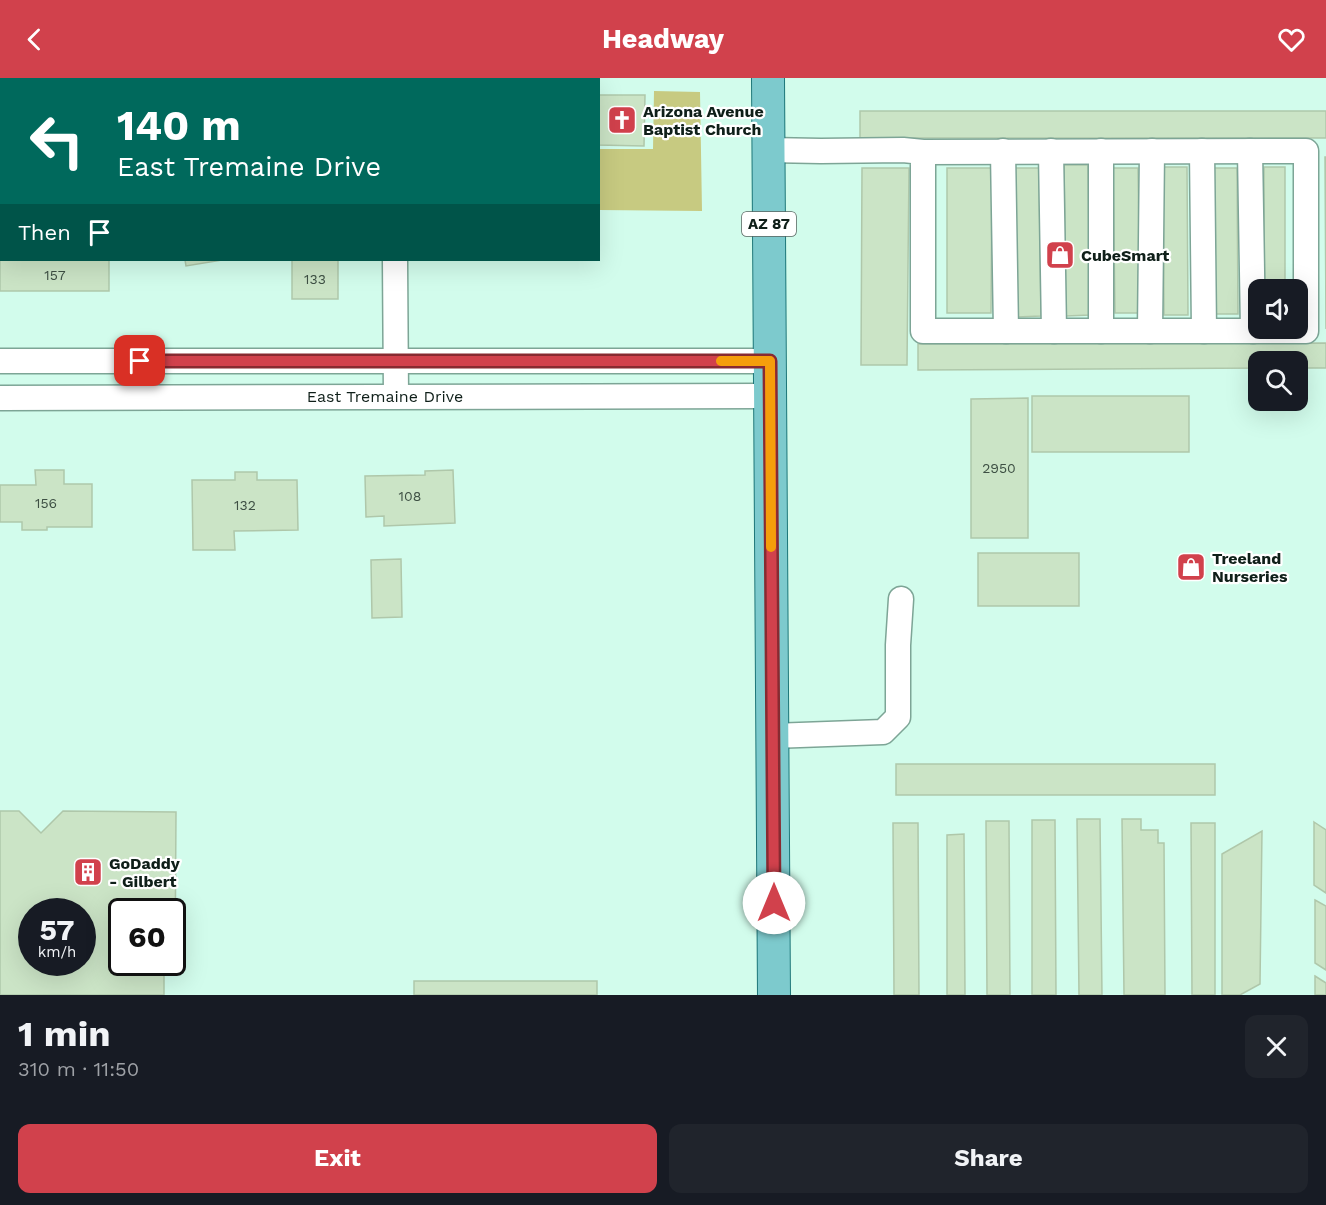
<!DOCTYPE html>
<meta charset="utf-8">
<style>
body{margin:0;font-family:"Work Sans",sans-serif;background:#20242c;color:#f1f3f6;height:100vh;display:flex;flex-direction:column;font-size:22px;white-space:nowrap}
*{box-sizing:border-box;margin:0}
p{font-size:20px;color:#9ea1a6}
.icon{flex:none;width:33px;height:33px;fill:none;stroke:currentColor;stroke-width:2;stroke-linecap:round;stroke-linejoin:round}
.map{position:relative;height:917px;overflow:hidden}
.details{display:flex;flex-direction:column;background:#171b24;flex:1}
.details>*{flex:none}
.guide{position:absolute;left:0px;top:0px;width:600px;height:183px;box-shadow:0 6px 24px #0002;background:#00695c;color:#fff;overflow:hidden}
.tools{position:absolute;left:1248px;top:201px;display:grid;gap:12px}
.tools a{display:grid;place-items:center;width:60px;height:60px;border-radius:12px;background:#171b24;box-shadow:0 6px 24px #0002;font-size:30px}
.speed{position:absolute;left:18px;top:820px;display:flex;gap:12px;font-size:30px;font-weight:700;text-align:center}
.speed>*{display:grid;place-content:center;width:78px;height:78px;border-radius:50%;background:#171b24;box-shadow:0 6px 24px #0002;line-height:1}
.speed small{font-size:15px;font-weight:400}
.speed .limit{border:3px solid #111;border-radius:9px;background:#fff;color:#111}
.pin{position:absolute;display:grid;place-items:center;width:51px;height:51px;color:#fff;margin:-26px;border-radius:12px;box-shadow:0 3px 9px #0006}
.me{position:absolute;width:66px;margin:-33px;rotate:0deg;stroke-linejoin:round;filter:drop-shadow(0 0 4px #0008)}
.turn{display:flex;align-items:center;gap:21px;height:126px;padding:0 18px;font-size:27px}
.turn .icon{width:78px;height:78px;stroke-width:2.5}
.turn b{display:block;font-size:42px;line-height:51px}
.then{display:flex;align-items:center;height:57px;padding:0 18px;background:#0003;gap:12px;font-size:22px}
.round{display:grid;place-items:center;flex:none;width:63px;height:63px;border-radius:12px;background:#20242c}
.headline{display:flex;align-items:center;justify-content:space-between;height:102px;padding:0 18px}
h1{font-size:36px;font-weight:700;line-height:45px}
.button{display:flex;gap:12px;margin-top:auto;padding:12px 18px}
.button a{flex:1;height:69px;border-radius:12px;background:#d1414c;color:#fff;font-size:24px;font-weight:700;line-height:69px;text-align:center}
.button a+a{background:#20242c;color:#f1f3f6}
header{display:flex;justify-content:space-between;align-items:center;height:78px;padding:0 18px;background:#d1414c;color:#fff;font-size:27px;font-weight:700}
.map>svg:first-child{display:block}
</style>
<header><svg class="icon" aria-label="back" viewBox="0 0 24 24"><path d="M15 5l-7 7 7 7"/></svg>Headway<svg class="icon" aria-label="heart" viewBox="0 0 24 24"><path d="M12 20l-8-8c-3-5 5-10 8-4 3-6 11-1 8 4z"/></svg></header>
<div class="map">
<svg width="1326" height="917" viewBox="0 0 1326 917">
<rect width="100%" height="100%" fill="#d2fcec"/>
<!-- green -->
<path fill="#c7ca81" d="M654,13L700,14L702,133L599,132V71H653Z"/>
<!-- building -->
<g fill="#cbe4c6" stroke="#afc7aa" stroke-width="1.5" fill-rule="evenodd">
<path d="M598,17H645L644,68L598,67Z"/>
<rect x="860" y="33" width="466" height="27"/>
<path d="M1325,79H1326V251Z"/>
<path d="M1064,87H1088L1090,237L1066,238Z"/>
<path d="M1163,89H1187L1188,237H1164Z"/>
<rect x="1264" y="89" width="21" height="123"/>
<path d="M862,90H909L907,287H861Z"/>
<path d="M947,90H992L991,235H947Z"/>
<path d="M1014,90H1039L1041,238L1017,239Z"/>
<path d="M1113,90H1138L1140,235H1115Z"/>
<path d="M1213,90H1237L1238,236H1214Z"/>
<path d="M0,172H2V182H109V213H0Z"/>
<path d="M185,182H222L186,188Z"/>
<rect x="292" y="182" width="46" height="39"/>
<path d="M1326,265V290H1298V284H1258V290L918,292V266Z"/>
<rect x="1032" y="318" width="157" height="56"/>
<path d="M1028,320V460H971V321Z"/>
<path d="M35,392H64V406H92V449H47V452H22V444H0V407H36Z"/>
<path d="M453,392L455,445L384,448V438L366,439L365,398L425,397V393Z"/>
<path d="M235,394H257V402H297L298,452L234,453L235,472H193L192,402H235Z"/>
<rect x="978" y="475" width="101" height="53"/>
<path d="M401,481L402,539L372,540L371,482Z"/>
<rect x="896" y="686" width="319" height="31"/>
<path d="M0,733H19L41,755L63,733L176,734L175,893H164V917H0ZM32,834H82V885H32ZM122,834H172V885H122Z"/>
<path d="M1077,741H1100L1102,917H1079Z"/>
<path d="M1122,741H1141V752H1158V765H1164L1165,917H1124Z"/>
<path d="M1032,742H1055L1056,917H1032Z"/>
<path d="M986,743H1009L1010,917H987Z"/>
<path d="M1314,744L1326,752V815L1314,807Z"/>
<path d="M893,745H918L919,917H894Z"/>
<path d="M1191,745H1215V917H1192Z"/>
<path d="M1262,753L1260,906L1240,917H1222V776Z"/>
<path d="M964,756L965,917H947V757Z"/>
<path d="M1315,822L1326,828V892L1315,885Z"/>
<path d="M1315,898L1326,905V917H1315Z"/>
<rect x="414" y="903" width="183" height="14"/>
</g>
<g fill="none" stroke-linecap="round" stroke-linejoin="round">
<!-- minor casing -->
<g stroke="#7da596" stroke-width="27">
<g id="minor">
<path d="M394,0V2"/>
<path d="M768,72L821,73L903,72L923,74L1306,73V253H923V74"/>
<path d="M1003,73L1006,253"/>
<path d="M1051,73L1054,253"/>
<path d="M1101,73V253"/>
<path d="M1202,73L1204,253"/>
<path d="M1250,73L1253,253"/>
<path d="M395,182L396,318"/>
<path d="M1150,253L1152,73"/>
<path d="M0,283H770"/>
<path d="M0,320L770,318"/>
<path d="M772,658L883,654L898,639V567L901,521"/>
</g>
</g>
<!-- major casing -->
<g stroke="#1e7779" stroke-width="34">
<path id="major" d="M768,0L774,917"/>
</g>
<!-- minor -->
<use href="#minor" stroke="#fff" stroke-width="24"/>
<!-- major -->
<use href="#major" stroke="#7dcacd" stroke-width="32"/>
</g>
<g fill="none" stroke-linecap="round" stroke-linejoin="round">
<!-- route casing -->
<g stroke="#882a31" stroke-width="15">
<path id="route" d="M140,283H770L774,825"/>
</g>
<!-- route -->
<use href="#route" stroke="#d1414c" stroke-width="10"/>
<!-- slow -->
<path stroke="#f59e0b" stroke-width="10" d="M721,283H770L771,469"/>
</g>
<!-- icons -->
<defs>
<g id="church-square" transform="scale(1.5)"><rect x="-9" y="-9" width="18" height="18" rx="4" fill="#d1414c" stroke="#fff"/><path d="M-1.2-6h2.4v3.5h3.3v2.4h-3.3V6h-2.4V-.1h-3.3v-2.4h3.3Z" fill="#fff"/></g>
<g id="shop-square" transform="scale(1.5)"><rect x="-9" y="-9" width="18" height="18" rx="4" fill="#d1414c" stroke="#fff"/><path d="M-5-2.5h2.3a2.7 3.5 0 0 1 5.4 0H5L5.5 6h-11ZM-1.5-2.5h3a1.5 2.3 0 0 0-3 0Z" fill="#fff"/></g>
<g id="building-square" transform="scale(1.5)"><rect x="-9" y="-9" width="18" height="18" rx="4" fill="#d1414c" stroke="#fff"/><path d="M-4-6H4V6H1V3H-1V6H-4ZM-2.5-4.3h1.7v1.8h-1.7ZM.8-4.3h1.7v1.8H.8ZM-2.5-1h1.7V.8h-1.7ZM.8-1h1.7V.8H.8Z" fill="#fff"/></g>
</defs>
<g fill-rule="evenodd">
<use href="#church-square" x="622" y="42"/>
<use href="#shop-square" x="1060" y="177"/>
<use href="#shop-square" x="1191" y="489"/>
<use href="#building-square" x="88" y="794"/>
</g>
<g text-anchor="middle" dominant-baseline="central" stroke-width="4.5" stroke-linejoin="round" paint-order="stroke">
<!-- number labels -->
<g font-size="14" fill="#3e5044">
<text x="55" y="197">157</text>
<text x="315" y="201">133</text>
<text x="999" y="390">2950</text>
<text x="410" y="418">108</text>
<text x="46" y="425">156</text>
<text x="245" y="427">132</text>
</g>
<!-- shield labels -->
<rect fill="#fff" stroke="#57625e" stroke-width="1.5" x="742" y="134" width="54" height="24" rx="4.5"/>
<g font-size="15" font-weight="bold" fill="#0f1f19">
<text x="769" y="146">AZ 87</text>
</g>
<!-- poi labels -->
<g font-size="16" font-weight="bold" fill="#0f1f19" stroke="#fff" text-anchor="start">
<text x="643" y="33">Arizona Avenue<tspan x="643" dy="18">Baptist Church</tspan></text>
<text x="1081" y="177">CubeSmart</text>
<text x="1212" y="480">Treeland<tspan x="1212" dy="18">Nurseries</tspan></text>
<text x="109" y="785">GoDaddy<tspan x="109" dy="18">- Gilbert</tspan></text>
</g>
<!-- street labels -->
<g font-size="16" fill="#0f1f19" stroke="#fff">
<text x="385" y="318">East Tremaine Drive</text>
</g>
</g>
</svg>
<div class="tools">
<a><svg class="icon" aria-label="sound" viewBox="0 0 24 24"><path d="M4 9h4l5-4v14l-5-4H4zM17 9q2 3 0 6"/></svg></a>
<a><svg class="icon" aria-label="search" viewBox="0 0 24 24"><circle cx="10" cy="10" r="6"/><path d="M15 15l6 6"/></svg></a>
</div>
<div class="speed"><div>57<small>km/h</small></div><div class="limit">60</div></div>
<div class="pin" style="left:140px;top:283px;background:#d93025"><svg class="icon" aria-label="arrive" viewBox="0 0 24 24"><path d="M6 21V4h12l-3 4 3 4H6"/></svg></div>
<svg class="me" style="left:774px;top:825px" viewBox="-20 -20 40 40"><circle r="19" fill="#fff"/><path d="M0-13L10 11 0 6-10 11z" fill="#d1414c"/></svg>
<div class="guide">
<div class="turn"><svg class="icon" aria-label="left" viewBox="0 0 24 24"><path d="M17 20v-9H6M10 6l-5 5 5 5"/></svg><div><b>140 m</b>East Tremaine Drive</div></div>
<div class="then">Then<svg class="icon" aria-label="arrive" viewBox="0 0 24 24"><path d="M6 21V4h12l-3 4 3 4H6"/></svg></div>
</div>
</div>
<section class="details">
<div class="headline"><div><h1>1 min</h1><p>310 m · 11:50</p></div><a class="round"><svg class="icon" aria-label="close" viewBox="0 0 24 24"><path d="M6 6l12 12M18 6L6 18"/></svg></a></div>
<div class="button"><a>Exit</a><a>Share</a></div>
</section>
